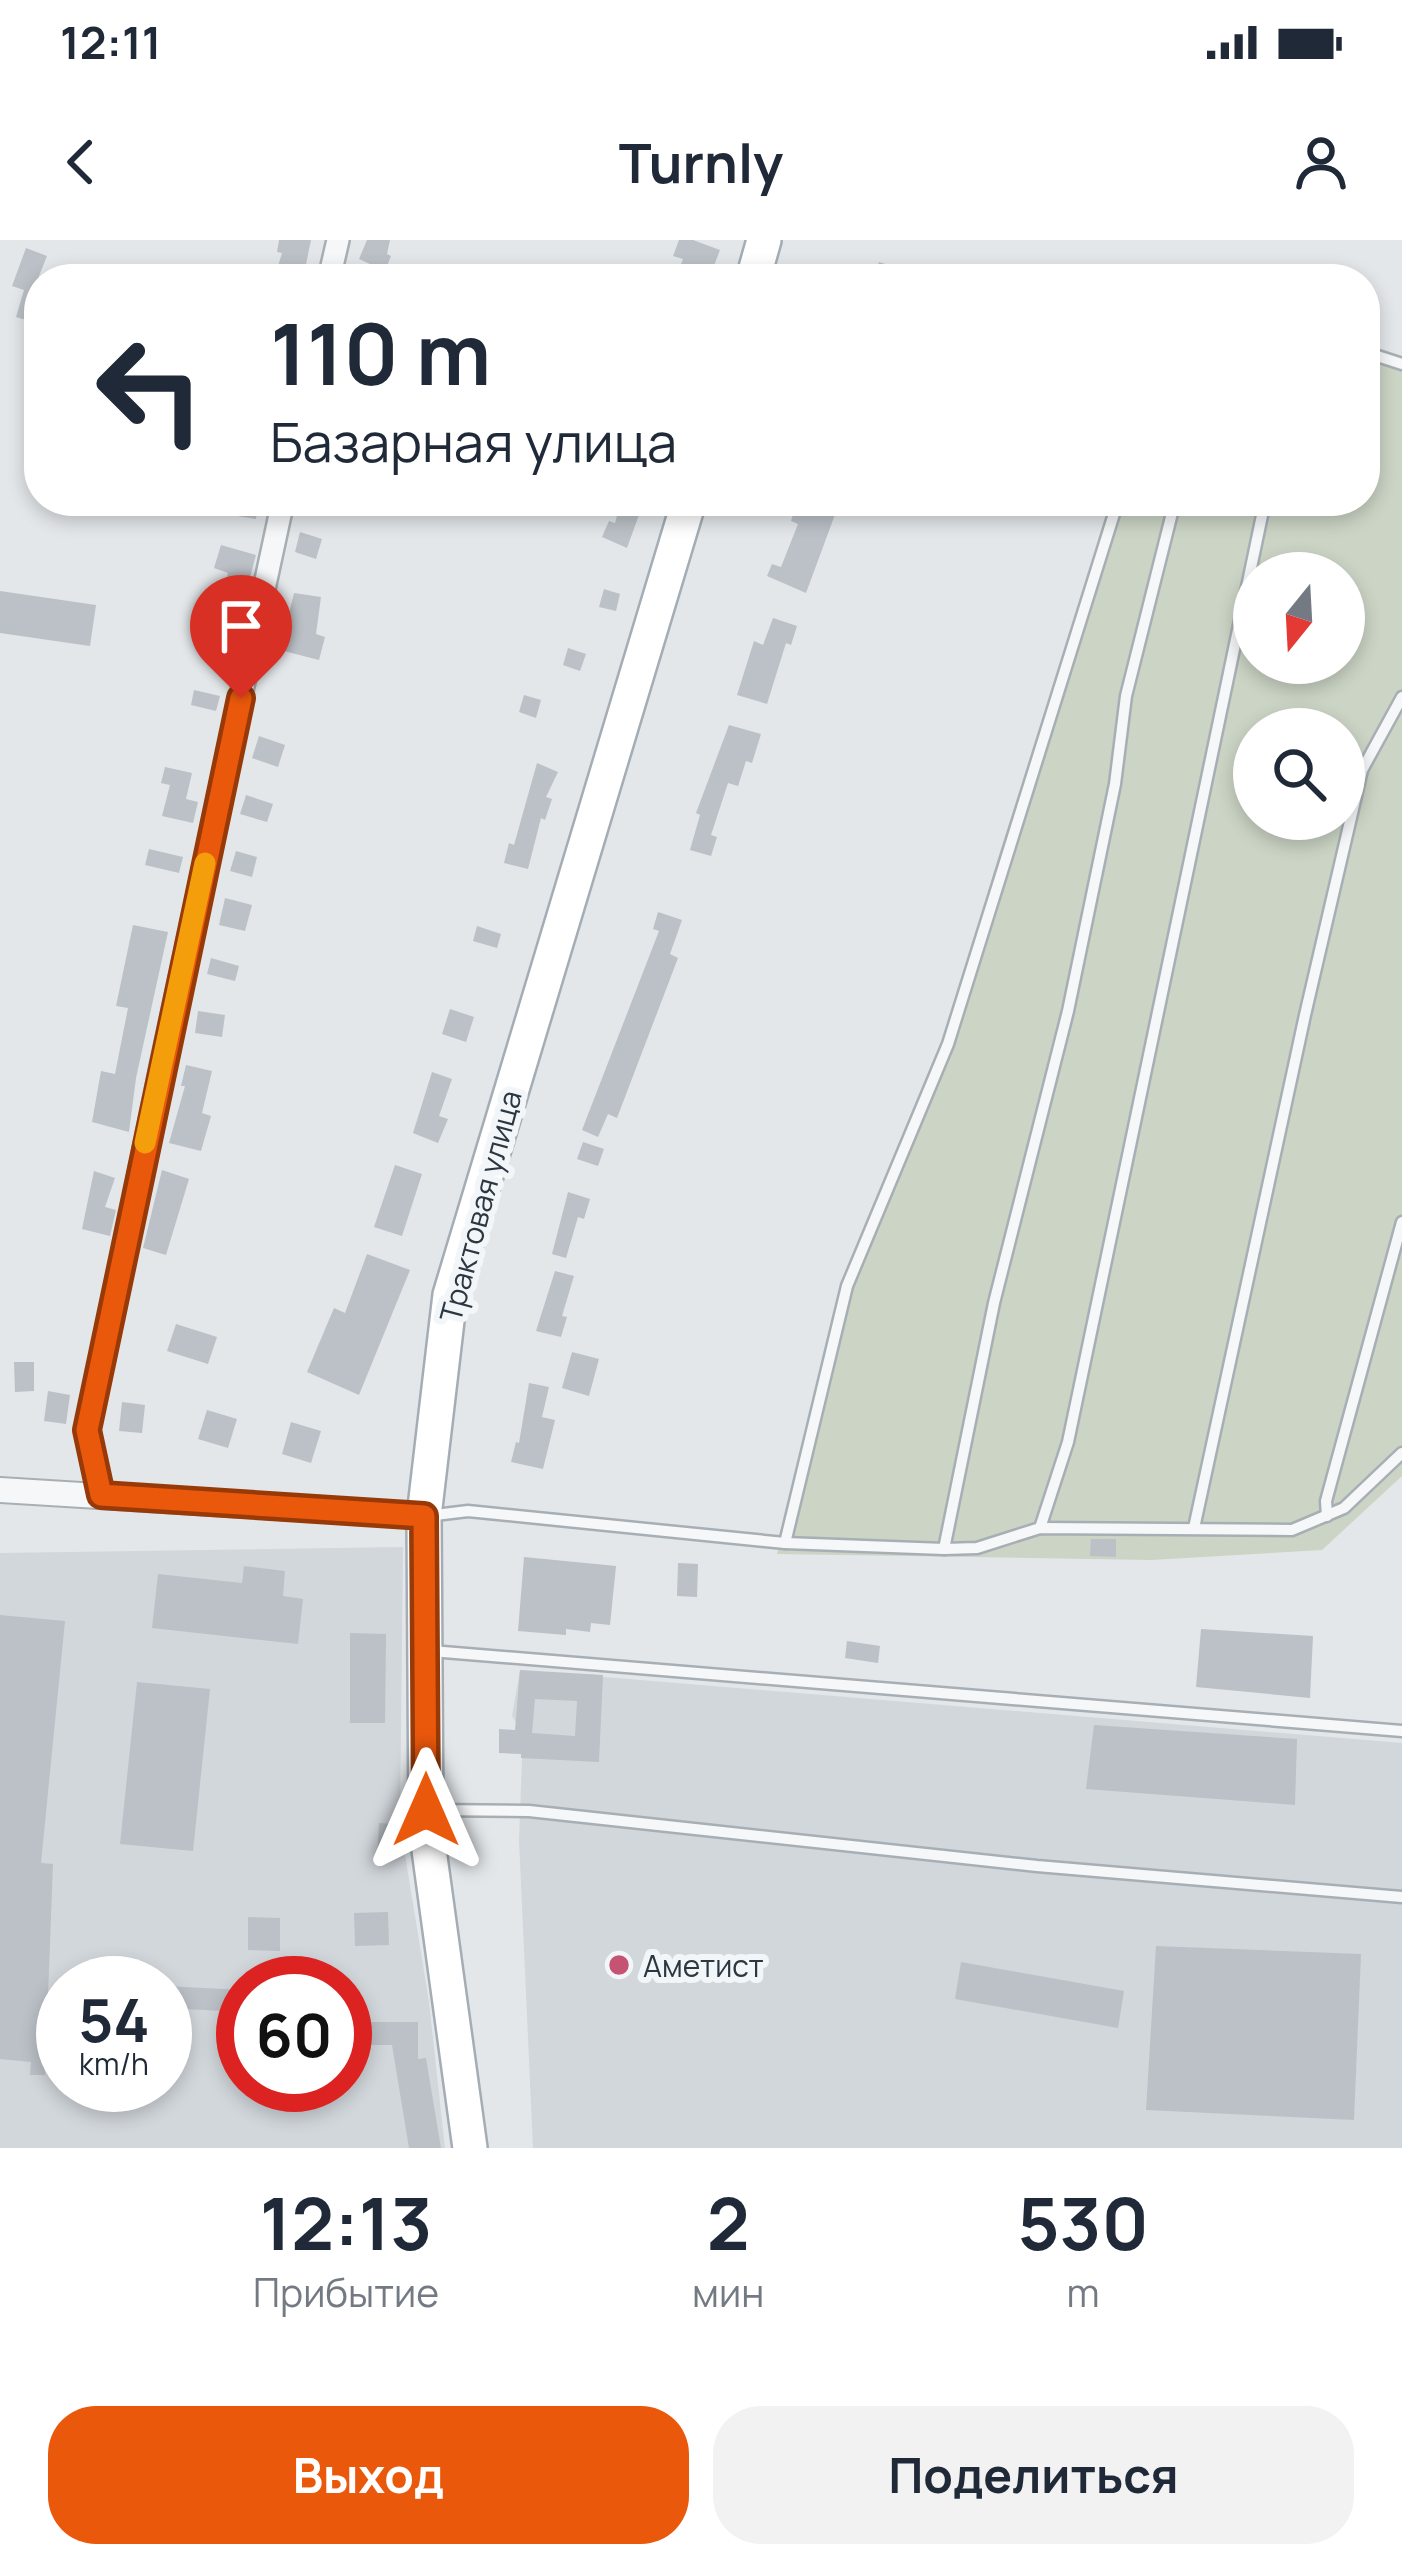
<!DOCTYPE html>
<html lang="ru">
<meta charset="utf-8">
<style>
body{margin:0;font-family:Manrope,sans-serif;background:#f2f2f3;color:#1f2937;height:100vh;display:flex;flex-direction:column;font-size:45px;white-space:nowrap}
*{box-sizing:border-box;margin:0}
p{font-size:39px;color:#747a83}
.icon{flex:none;width:66px;height:66px;fill:none;stroke:currentColor;stroke-width:2;stroke-linecap:round;stroke-linejoin:round}
.map{position:relative;height:1908px;overflow:hidden}
.drawer{display:flex;flex-direction:column;background:#fff;flex:1}
.drawer>*{flex:none}
.top-card{position:absolute;left:24px;top:24px;width:1356px;height:252px;border-radius:48px;box-shadow:0 6px 18px #0003;background:#fff;color:#1f2937;overflow:hidden}
.needle{width:78px;rotate:198deg}
.buttons{position:absolute;left:1233px;top:312px;display:grid;gap:24px}
.buttons a{display:grid;place-items:center;width:132px;height:132px;border-radius:50%;background:#fff;box-shadow:0 6px 18px #0003;font-size:60px}
.speed{position:absolute;left:36px;top:1716px;display:flex;gap:24px;font-size:60px;font-weight:700;text-align:center}
.speed>*{display:grid;place-content:center;width:156px;height:156px;border-radius:50%;background:#fff;box-shadow:0 6px 18px #0003;line-height:1}
.speed small{font-size:30px;font-weight:400}
.speed .limit{border:18px solid #d22;background:#fff;color:#111}
.pin{position:absolute;display:grid;place-items:center;width:102px;height:102px;color:#fff;margin:-123px -51px;border-radius:50% 50% 50% 0;rotate:-45deg;box-shadow:0 0 12px #0007}
.pin .icon{rotate:45deg}
.me{position:absolute;width:132px;margin:-66px;rotate:0deg;stroke-linejoin:round;filter:drop-shadow(0 0 9px #0008)}
.turn{display:flex;align-items:center;gap:42px;height:252px;padding:0 48px;font-size:54px}
.turn .icon{width:156px;height:156px;stroke-width:2.5}
.turn b{display:block;font-size:84px;line-height:102px}
.eta{display:flex;justify-content:space-evenly;align-items:center;height:204px;text-align:center}
.eta b{font-size:72px;font-weight:700;line-height:84px}
.cta{display:flex;gap:24px;margin-top:auto;padding:24px 48px}
.cta a{flex:1;height:138px;border-radius:48px;background:#ea580c;color:#fff;font-size:48px;font-weight:700;line-height:138px;text-align:center}
.cta a+a{background:#f2f2f3;color:#1f2937}
.status{display:flex;justify-content:space-between;align-items:center;height:84px;padding:0 60px;background:#fff;direction:ltr}
.status svg{height:33px;fill:currentColor}
header{display:flex;justify-content:space-between;align-items:center;height:156px;padding:0 48px;background:#fff;font-size:54px;font-weight:700}
.map>svg:first-child{display:block}
</style>
<div class="status"><b>12:11</b><svg viewBox="0 0 49 12"><path d="M0 12V9h3v3zM5 12V6h3v6zM10 12V3h3v9zM15 12V0h3v12zM26 1h20v11H26zM47 4h2v5h-2z"/></svg></div>
<header><svg class="icon" aria-label="back" viewBox="0 0 24 24"><path d="M15 5l-7 7 7 7"/></svg>Turnly<svg class="icon" aria-label="person" viewBox="0 0 24 24"><circle cx="12" cy="8" r="4"/><path d="M4 21q1-7 8-7t8 7"/></svg></header>
<div class="map">
<svg width="1402" height="1908" viewBox="0 0 1402 1908">
<rect width="100%" height="100%" fill="#e3e7ea"/>
<!-- built -->
<g fill="#d2d7dc" fill-rule="evenodd">
<path d="M403,1307L400,1584L429,1762L445,1908H0V1313ZM63,1743H165V1845H63ZM243,1743H345V1845H243Z"/>
<path d="M520,1430L1402,1503V1908H533L519,1600L523,1493L512,1476Z"/>
</g>
<!-- green -->
<path fill="#cbd4c5" fill-rule="evenodd" d="M1365,104L1402,116V1236L1322,1310L1151,1320L777,1314L842,1046L944,802L999,615L1113,261H1365ZM1254,333H1344V423H1254ZM1254,489H1344V579H1254Z"/>
<!-- building -->
<g fill="#bbc1c7" fill-rule="evenodd">
<path d="M279,0H311L303,39H274L282,13L277,12Z"/>
<path d="M367,0H390L387,14L391,16L385,31L359,19Z"/>
<path d="M679,0H693L720,10L709,39H675L683,19L673,16Z"/>
<path d="M26,8L47,16L39,36V84L16,77L24,50L12,46Z"/>
<path d="M879,22L922,36V39H873Z"/>
<path d="M233,261H259L256,279L231,275Z"/>
<path d="M621,261H644L627,308L602,297L609,281L615,283Z"/>
<path d="M797,261H840L806,353L767,336L772,324L781,327L798,284L791,281Z"/>
<path d="M300,292L322,299L316,319L295,312Z"/>
<path d="M221,305L256,315L237,386L216,381L228,333L214,328Z"/>
<path d="M604,349L620,354L616,371L599,367Z"/>
<path d="M0,351L96,365L90,406L0,393Z"/>
<path d="M294,353L321,357L316,394L325,397L319,420L280,410Z"/>
<path d="M773,378L797,386L791,405L786,403L767,464L737,455L754,401L763,405Z"/>
<path d="M568,408L586,414L580,431L563,425Z"/>
<path d="M194,450L220,456L216,471L191,465Z"/>
<path d="M524,455L541,460L536,478L519,472Z"/>
<path d="M729,485L761,494L752,523L746,521L738,546L728,543L711,595L717,597L711,616L690,610L700,575L696,573Z"/>
<path d="M259,496L285,505L278,527L252,518Z"/>
<path d="M537,523L558,532L546,557L552,559L545,580L541,578L528,629L504,623L509,603L514,605Z"/>
<path d="M165,527L192,533L186,559L198,562L193,583L162,576L170,545L161,543Z"/>
<path d="M246,555L273,564L267,582L240,574Z"/>
<path d="M149,609L183,617L179,633L145,625Z"/>
<path d="M236,611L257,617L252,637L230,631Z"/>
<path d="M225,658L252,665L245,691L219,685Z"/>
<path d="M658,672L682,680L670,714L678,718L617,878L608,874L598,897L582,890L659,691L653,689Z"/>
<path d="M133,685L168,692L136,838L129,892L92,882L101,831L115,834L128,768L116,766Z"/>
<path d="M477,686L501,694L497,708L473,701Z"/>
<path d="M211,718L239,726L235,741L207,734Z"/>
<path d="M450,769L474,777L466,802L442,794Z"/>
<path d="M198,771L225,775L222,797L195,793Z"/>
<path d="M186,825L212,831L202,873L211,876L201,911L169,903L185,846H181Z"/>
<path d="M432,832L452,839L439,876L448,879L438,903L413,893Z"/>
<path d="M583,902L604,909L598,926L577,919Z"/>
<path d="M395,925L422,934L402,996L374,987Z"/>
<path d="M162,930L189,939L166,1015L143,1008Z"/>
<path d="M94,931L115,938L105,967L116,970L110,996L82,989Z"/>
<path d="M568,952L590,959L584,979L578,977L566,1018L552,1014Z"/>
<path d="M367,1014L410,1030L359,1155L307,1132L334,1068L345,1073Z"/>
<path d="M555,1031L574,1036L562,1076L567,1077L561,1097L536,1091Z"/>
<path d="M176,1084L217,1097L208,1124L167,1111Z"/>
<path d="M572,1112L599,1119L589,1156L562,1148Z"/>
<path d="M14,1122H34V1151L15,1152Z"/>
<path d="M529,1143L549,1147L542,1177L555,1180L543,1229L511,1222L516,1202L519,1203Z"/>
<path d="M48,1151L70,1155L66,1184L44,1181Z"/>
<path d="M122,1162L145,1165L142,1193L119,1191Z"/>
<path d="M207,1170L237,1179L228,1208L198,1199Z"/>
<path d="M291,1182L321,1191L311,1223L282,1214Z"/>
<path d="M1091,1299H1116V1317L1090,1316Z"/>
<path d="M524,1317L616,1326L610,1385L591,1383L590,1392L566,1389V1395L518,1391Z"/>
<path d="M678,1323L698,1324L697,1357L677,1356Z"/>
<path d="M244,1326L285,1331L283,1356L303,1359L298,1404L152,1388L158,1334L242,1343Z"/>
<path d="M0,1375L65,1381L41,1623L53,1624L45,1835H30L31,1822L0,1819Z"/>
<path d="M1201,1389L1313,1396L1310,1458L1196,1447Z"/>
<path d="M350,1393L386,1394L385,1483H350Z"/>
<path d="M847,1401L880,1406L878,1423L845,1418Z"/>
<path d="M520,1430L603,1435L599,1522L521,1518V1514L499,1513V1489L515,1490ZM535,1459L577,1461L575,1496L532,1493Z"/>
<path d="M137,1442L210,1449L193,1611L120,1604Z"/>
<path d="M1094,1485L1297,1499L1295,1565L1086,1549Z"/>
<path d="M379,1583L397,1584L396,1619L377,1618Z"/>
<path d="M388,1672L389,1705L355,1706L354,1673Z"/>
<path d="M248,1677L280,1678V1711L248,1710Z"/>
<path d="M1156,1706L1361,1714L1354,1880L1146,1870Z"/>
<path d="M961,1722L1124,1751L1118,1788L955,1759Z"/>
<path d="M165,1746L243,1750V1772L165,1768Z"/>
<path d="M368,1782H418V1819L426,1818L441,1908H409L392,1805H368Z"/>
</g>
<g fill="none" stroke-linecap="round" stroke-linejoin="round">
<!-- service casing -->
<g stroke="#a8afb4" stroke-width="15">
<g id="service">
<path d="M1365,112L1402,124"/>
<path d="M427,1276L468,1271L785,1303L944,1309L977,1308L1040,1288L1292,1290L1344,1268L1402,1213"/>
<path d="M1327,1276L1326,1261L1402,982"/>
<path d="M1040,1288L1068,1202L1265,261"/>
<path d="M1194,1288L1305,775L1362,530L1402,457"/>
<path d="M785,1303L847,1046L948,804L1118,261"/>
<path d="M944,1309L994,1063L1068,771L1115,544L1126,456L1175,261"/>
<path d="M431,1411L1402,1491"/>
<path d="M429,1570L529,1571L1037,1626L1402,1657"/>
</g>
</g>
<!-- minor casing -->
<g stroke="#a8afb4" stroke-width="26">
<g id="minor">
<path d="M329,39L338,0"/>
<path d="M101,1255L87,1190L162,822L283,261"/>
</g>
</g>
<!-- tertiary casing -->
<g stroke="#a8afb4" stroke-width="28">
<path id="tertiary" d="M0,1250L424,1276"/>
</g>
<!-- primary casing -->
<g stroke="#a4adb5" stroke-width="38">
<g id="primary">
<path d="M753,39L764,0"/>
<path d="M470,1908L426,1588L424,1276L450,1055L689,261"/>
</g>
</g>
<!-- service -->
<use href="#service" stroke="#f6f7f9" stroke-width="10"/>
<!-- minor -->
<use href="#minor" stroke="#f6f7f9" stroke-width="21"/>
<!-- tertiary -->
<use href="#tertiary" stroke="#f6f7f9" stroke-width="24"/>
<!-- primary -->
<use href="#primary" stroke="#fff" stroke-width="33"/>
</g>
<g fill="none" stroke-linecap="round" stroke-linejoin="round">
<!-- route casing -->
<g stroke="#983908" stroke-width="30">
<path id="route" d="M241,458L87,1190L101,1255L424,1276L426,1570"/>
</g>
<!-- route -->
<use href="#route" stroke="#ea580c" stroke-width="21"/>
<!-- slow -->
<path stroke="#f59e0b" stroke-width="21" d="M145,903L205,623"/>
</g>
<!-- markers -->
<circle fill="#c55374" stroke="#f3f6f8" stroke-width="4.5" cx="619" cy="1725" r="12"/>
<g text-anchor="middle" dominant-baseline="central" stroke-width="12" stroke-linejoin="round" paint-order="stroke">
<!-- street labels -->
<g font-size="30" fill="#2c3742" stroke="#f3f6f8">
<text transform="translate(480 966) rotate(-75)">Трактовая улица</text>
</g>
<!-- poi labels -->
<g font-size="30" fill="#2c3742" stroke="#f3f6f8" text-anchor="start">
<text x="643" y="1725">Аметист</text>
</g>
</g>
</svg>
<div class="buttons">
<a><svg class="needle" viewBox="-14 -14 28 28"><path d="M0-13l5 13h-10z" fill="#e53935"/><path d="M0 13l5-13h-10z" fill="#747a83"/></svg></a>
<a><svg class="icon" aria-label="search" viewBox="0 0 24 24"><circle cx="10" cy="10" r="6"/><path d="M15 15l6 6"/></svg></a>
</div>
<div class="speed"><div>54<small>km/h</small></div><div class="limit">60</div></div>
<div class="pin" style="left:241px;top:458px;background:#d93025"><svg class="icon" aria-label="arrive" viewBox="0 0 24 24"><path d="M6 21V4h12l-3 4 3 4H6"/></svg></div>
<svg class="me" style="left:426px;top:1570px" viewBox="-20 -20 40 40"><path d="M0-17L14 15 0 8-14 15z" fill="#ea580c" stroke="#fff" stroke-width="4"/></svg>
<div class="top-card">
<div class="turn"><svg class="icon" aria-label="left" viewBox="0 0 24 24"><path d="M17 20v-9H6M10 6l-5 5 5 5"/></svg><div><b>110 m</b>Базарная улица</div></div>
</div>
</div>
<section class="drawer">
<div class="eta">
<div><b>12:13</b><p>Прибытие</p></div>
<div><b>2</b><p>мин</p></div>
<div><b>530</b><p>m</p></div>
</div>
<div class="cta"><a>Выход</a><a>Поделиться</a></div>
</section>
